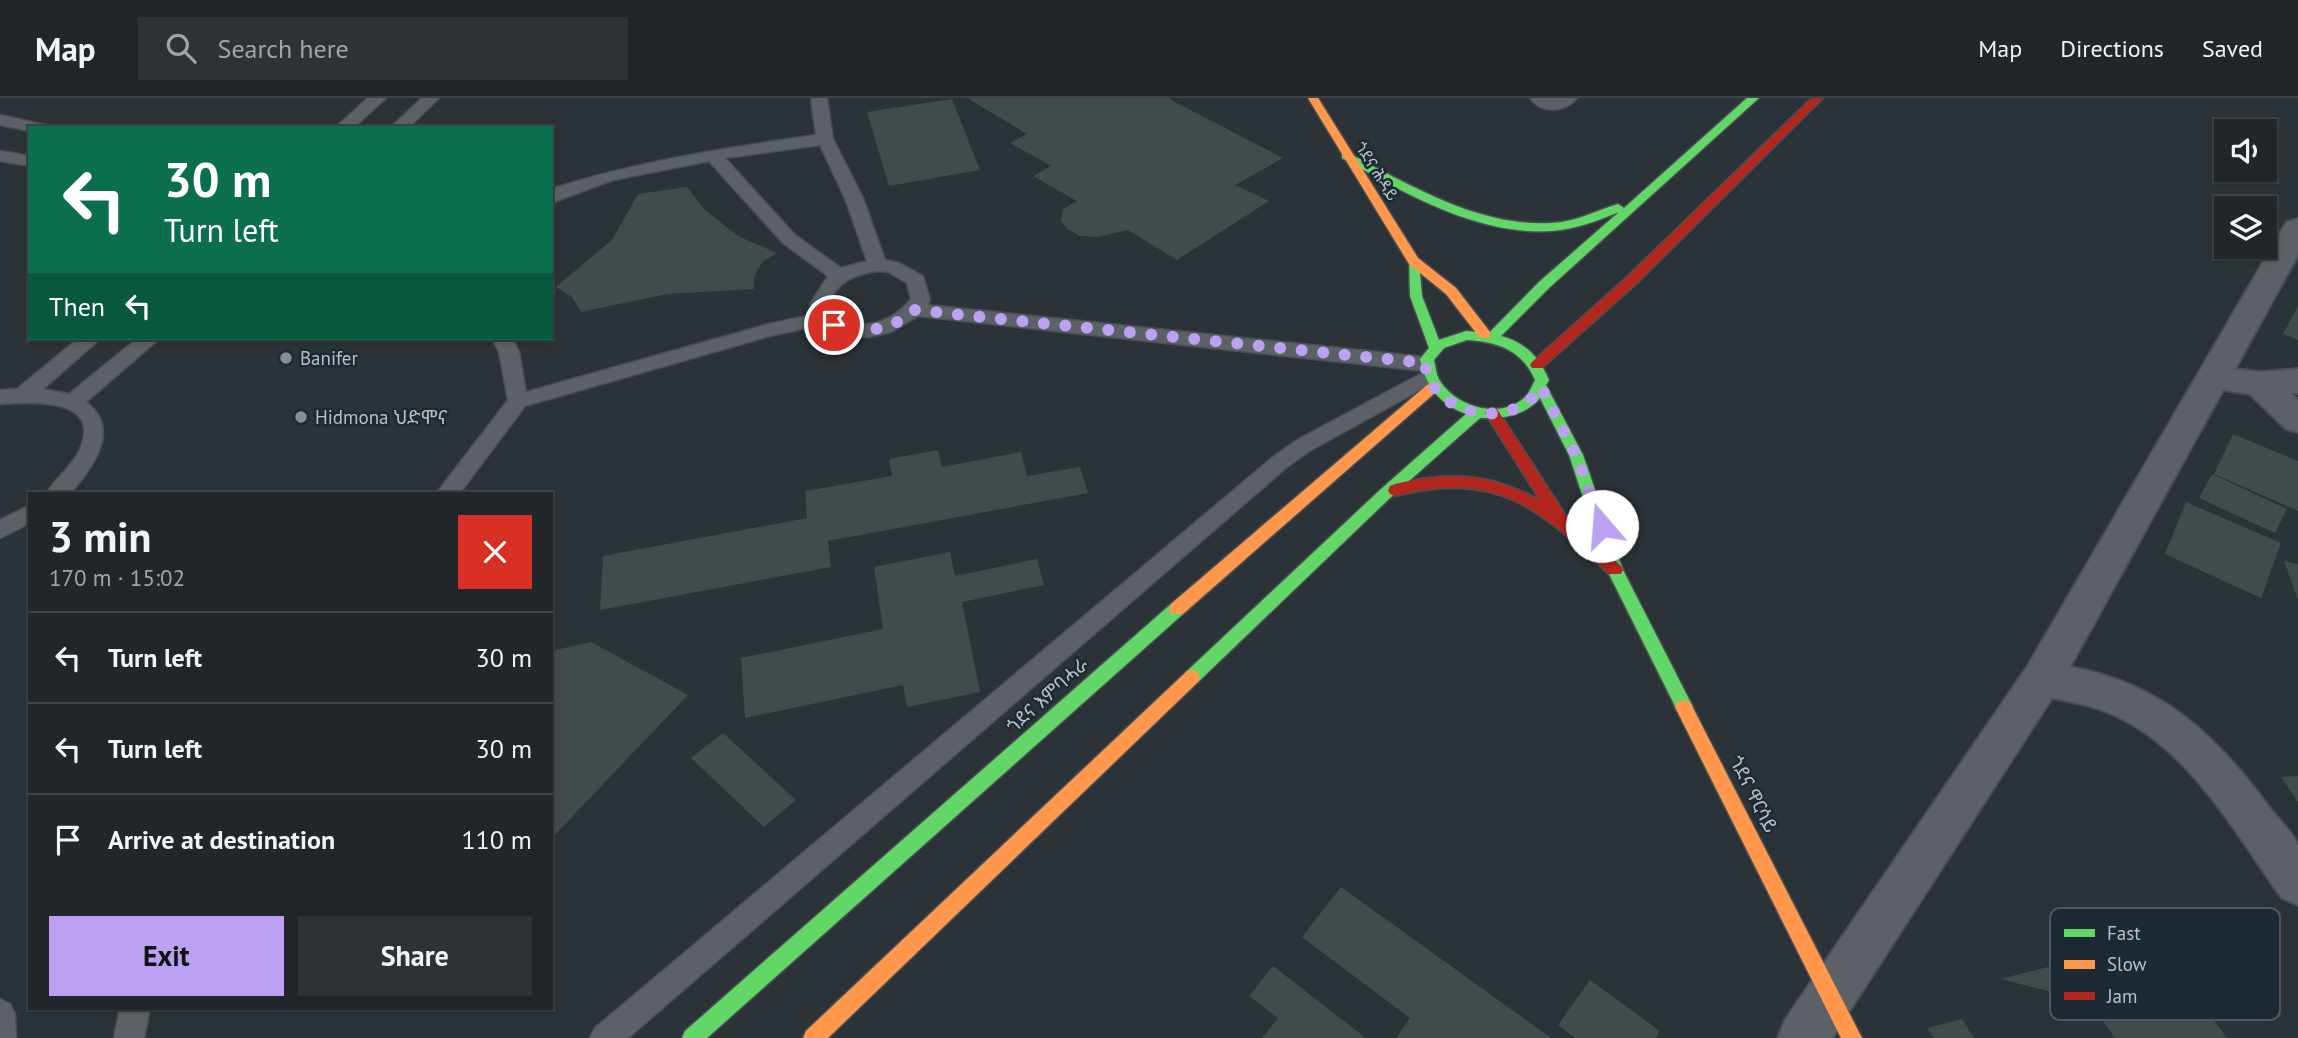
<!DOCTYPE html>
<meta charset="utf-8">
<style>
body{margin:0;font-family:"PT Sans","Noto Sans Ethiopic",sans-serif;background:#2d3236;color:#f1f3f6;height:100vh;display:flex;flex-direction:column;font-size:26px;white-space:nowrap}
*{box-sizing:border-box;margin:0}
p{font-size:23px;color:#a2a5a8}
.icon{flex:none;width:38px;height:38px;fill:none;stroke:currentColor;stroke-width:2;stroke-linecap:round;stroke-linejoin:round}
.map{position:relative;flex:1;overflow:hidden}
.panel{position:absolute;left:28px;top:394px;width:525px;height:518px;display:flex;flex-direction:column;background:#20262a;border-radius:0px;box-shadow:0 2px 5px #0004,0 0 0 2px #3d4347}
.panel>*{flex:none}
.guide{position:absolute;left:28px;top:28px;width:525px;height:214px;border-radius:0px;box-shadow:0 2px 5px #0004,0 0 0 2px #3d4347;background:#0b6e4f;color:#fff;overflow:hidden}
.fabs{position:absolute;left:2214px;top:21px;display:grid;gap:14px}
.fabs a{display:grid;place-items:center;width:63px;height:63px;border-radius:0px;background:#20262a;box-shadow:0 2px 5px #0004,0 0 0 2px #3d4347;font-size:35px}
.pin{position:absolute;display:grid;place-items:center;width:60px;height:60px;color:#fff;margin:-30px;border:4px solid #fff;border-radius:50%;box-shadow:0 2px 7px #0007}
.me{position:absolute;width:77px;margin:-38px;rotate:342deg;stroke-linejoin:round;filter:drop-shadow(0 0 5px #0008)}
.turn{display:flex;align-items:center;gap:24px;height:147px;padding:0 21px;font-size:32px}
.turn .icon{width:91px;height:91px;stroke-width:2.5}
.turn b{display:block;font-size:49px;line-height:60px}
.then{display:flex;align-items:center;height:66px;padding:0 21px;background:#0003;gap:14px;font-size:26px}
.round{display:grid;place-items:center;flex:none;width:74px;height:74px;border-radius:0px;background:#2d3236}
.headline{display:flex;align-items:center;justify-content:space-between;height:119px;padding:0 21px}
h1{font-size:42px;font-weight:700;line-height:52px}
.cta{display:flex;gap:14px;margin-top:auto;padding:14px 21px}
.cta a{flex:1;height:80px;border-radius:0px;background:#bca0f2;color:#111;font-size:28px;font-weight:700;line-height:80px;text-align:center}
.cta a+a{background:#2d3236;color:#f1f3f6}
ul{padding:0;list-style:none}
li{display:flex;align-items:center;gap:21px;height:91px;padding:0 21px;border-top:2px solid #3d4347}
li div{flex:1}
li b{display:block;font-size:26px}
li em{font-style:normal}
header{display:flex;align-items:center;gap:42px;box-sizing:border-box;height:98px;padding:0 35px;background:#20262a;border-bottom:2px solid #3d4347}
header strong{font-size:33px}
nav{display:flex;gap:38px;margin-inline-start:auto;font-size:24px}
.search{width:490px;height:63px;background:#2d3236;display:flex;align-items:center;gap:18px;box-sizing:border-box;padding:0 24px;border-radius:0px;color:#a2a5a8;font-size:26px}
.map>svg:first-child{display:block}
</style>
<header>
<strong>Map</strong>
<div class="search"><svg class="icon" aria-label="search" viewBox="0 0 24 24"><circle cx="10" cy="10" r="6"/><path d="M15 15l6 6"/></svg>Search here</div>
<nav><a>Map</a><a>Directions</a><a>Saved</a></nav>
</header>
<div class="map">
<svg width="2298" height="940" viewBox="0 0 2298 940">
<rect width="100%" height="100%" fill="#2b3338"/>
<!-- building -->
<g fill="#434a4e">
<path d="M967,0H1171L1169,1L1283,60L1235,87L1269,103L1177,162L1128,132L1097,139L1080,138L1067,131L1061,123L1063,111L1077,103L1033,78L1051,68L1010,45L1027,36Z"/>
<path d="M952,1L980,72L889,88L867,14Z"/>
<path d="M687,89L705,112L738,138L777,155L762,164L754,179V191L667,196L581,214L572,199L556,189L612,142L638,96Z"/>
<path d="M2298,208V242L2283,236Z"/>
<path d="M2233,336L2298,363V413L2214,376Z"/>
<path d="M938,352L942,369L1021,354L1027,378L1080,369L1088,395L828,443L831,469L600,512L603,458L807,420L805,393L892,378L889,361Z"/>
<path d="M2212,376L2287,411L2275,435L2199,400Z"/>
<path d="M2186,404L2281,445L2261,500L2165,456Z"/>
<path d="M950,454L955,478L1037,461L1044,487L962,504L980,594L907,609L903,587L745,620L741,560L883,531L874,469Z"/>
<path d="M2284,463L2298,466V502Z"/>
<path d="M591,544L688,597L551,741V553Z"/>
<path d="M723,635L796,702L764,729L691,660Z"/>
<path d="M2298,678V704L2281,679Z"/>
<path d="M1341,789L1551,940H1396L1410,920L1302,839Z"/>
<path d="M2154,843L2227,940H2115L2089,903L2000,881Z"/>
<path d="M1273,868L1366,940H1262L1278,920L1249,898Z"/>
<path d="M1590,882L1660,933L1656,940H1575L1558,927Z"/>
<path d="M1962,921L1974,940H1934L1927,930Z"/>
</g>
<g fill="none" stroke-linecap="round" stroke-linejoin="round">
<!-- lane casing -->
<g stroke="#484f53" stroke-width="3">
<g id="lane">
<path d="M368,0H386L353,30H335Z"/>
<path d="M422,0H439L408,30H390Z"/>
<path d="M811,0H827L833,41L863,100L885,162L899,165L923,178L930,202L927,207L1425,259L1435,266L1425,273L918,218L891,234L869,239L847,237L824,226L770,238L525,308L459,396H436L508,302L499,254L492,240H512L519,254L526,294L769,226L816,216L810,206L828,178L783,145L709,63L613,82L551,105V91C638,63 726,50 816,37ZM820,47L845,100L867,163L841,170L795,137L725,60ZM878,173L888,174L907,185L911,201C890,228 850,238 828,206C838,183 855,176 878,173Z"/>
<path d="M1530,0H1577C1564,15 1542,16 1530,0Z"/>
<path d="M0,17L45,27L47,30H30V33L0,27Z"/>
<path d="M0,53L30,58V68L0,63Z"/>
<path d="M79,240H101L43,291L69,296L138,240H160L86,304C122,332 93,369 70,396H46C56,379 72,369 80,351C103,299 30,304 0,306V292L17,291Z"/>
<path d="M1426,273L1436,280L1433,285L1311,352L1287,369L628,940H590L595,930L1273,359L1297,342Z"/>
<path d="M30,407V425L0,440V422Z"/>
<path d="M0,901L10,906L15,916L16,940H0Z"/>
<path d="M120,910H150L144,940H114Z"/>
</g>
</g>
<!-- street casing -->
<g stroke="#484f53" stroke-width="4">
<path id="street" d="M2298,121V157L2235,271L2260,274L2298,271V295H2291L2298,302V334L2286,331L2250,296L2223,292L2070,569C2161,585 2216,637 2269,709C2277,720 2294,735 2298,748C2298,760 2298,792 2298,807L2282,800C2235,735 2190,651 2114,617C2094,608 2073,604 2052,600L1832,940H1778L1785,922L2027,569L2283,130L2287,124Z"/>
</g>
<!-- fast casing -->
<g stroke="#484f53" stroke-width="3">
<g id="fast">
<path d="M1747,0H1759L1549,190L1501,238C1526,245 1539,259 1549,282L1546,287L1583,357L1623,472L1693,609L1690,614L1684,616L1678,614L1607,472L1569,357L1540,300C1525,318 1502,321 1480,320L1391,399L1198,584L1192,586L1186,584L1184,579L1186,574L1381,391L1466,316C1439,306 1426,288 1420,261L1429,250L1410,198L1409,160L1413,159L1419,163L1422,198L1439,242L1466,233L1489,235L1539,184L1619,114C1597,123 1576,131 1552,133C1477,138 1405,95 1342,60V56H1350C1412,88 1479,129 1551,125C1576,124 1595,113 1618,106L1624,110ZM1467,242C1498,244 1522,252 1535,282C1533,286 1530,293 1527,297C1504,323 1457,310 1440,283C1436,277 1436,269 1434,262L1444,250Z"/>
<path d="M1177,505L1183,506L1185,511L1183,516L707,940H682L685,933L1171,506Z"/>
</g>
</g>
<!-- slow casing -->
<g stroke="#484f53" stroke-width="3">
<g id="slow">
<path d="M1308,0H1318L1418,160L1456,190L1490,234V240H1480L1446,196L1409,166Z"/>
<path d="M1432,285L1437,287L1439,290L1437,293L1183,516H1171L1169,511L1171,506L1427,287Z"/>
<path d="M1192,572L1198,574L1200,579L1198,584L828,940H803L806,933L1186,574Z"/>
<path d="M1684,602L1690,604L1862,940H1841L1675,609L1678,604Z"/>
</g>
</g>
<!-- jam casing -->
<g stroke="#484f53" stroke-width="3">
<g id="jam">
<path d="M1812,0H1823L1637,185L1542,270H1532L1530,267L1532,264L1627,179Z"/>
<path d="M1492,310L1497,311L1566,418L1621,468L1623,472L1621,476H1609C1538,410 1498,372 1395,398L1390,396L1388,392L1390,388L1395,386C1450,373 1489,375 1540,402L1485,315Z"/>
</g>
</g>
<!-- lane -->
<use href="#lane" fill="#5b6166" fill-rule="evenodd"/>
<!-- street -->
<use href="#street" fill="#5b6166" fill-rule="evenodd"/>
<!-- fast -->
<use href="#fast" fill="#63d668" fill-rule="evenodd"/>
<!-- slow -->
<use href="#slow" fill="#ff974d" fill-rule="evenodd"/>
<!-- jam -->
<use href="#jam" fill="#b3261e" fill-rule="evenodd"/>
</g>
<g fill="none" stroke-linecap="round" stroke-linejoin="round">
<!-- route -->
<path stroke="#bca0f2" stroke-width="12" stroke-dasharray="0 21.6" d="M834,227C863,237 892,232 915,212L1425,265C1431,319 1514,334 1541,289L1576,357L1602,428"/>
</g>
<!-- markers -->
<g fill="#858f96" stroke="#1e2a33" stroke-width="2.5">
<circle cx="286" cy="260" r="7"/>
<circle cx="301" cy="319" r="7"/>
</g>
<g text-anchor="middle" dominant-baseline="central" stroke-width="5" stroke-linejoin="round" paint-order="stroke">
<!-- far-street labels -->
<g font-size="16" fill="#b6c0c8" stroke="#1e2a33">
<text transform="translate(1377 73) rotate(58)">ጎደና ሕዳይ</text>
</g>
<!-- poi labels -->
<g font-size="19" fill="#b6c0c8" stroke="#1e2a33" text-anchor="start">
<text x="300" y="260">Banifer</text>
<text x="315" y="319">Hidmona ህድሞና</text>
</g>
<!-- street labels -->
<g font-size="19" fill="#b6c0c8" stroke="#1e2a33">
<text transform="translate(1047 597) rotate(-42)">ጎደና እምባሓራ</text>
<text transform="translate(1754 696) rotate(63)">ጎደና ዋርሳይ</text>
</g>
</g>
<!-- legend -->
<rect x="2050" y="810" width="230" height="112" rx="10" fill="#1e2a33" stroke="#4c5760" stroke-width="2"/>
<rect x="2064" y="831" width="31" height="8" fill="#63d668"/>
<rect x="2064" y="862" width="31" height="9" fill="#ff974d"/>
<rect x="2064" y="894" width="31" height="8" fill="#b3261e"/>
<g font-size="19" fill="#b6c0c8">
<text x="2107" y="842">Fast</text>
<text x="2107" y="873">Slow</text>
<text x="2107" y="905">Jam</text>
</g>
</svg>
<div class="fabs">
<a><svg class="icon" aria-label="sound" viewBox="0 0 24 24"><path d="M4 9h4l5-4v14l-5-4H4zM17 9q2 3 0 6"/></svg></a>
<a><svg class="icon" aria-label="layers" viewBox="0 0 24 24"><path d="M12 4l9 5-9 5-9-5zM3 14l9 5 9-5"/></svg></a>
</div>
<div class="pin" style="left:834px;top:227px;background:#d93025"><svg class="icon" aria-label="arrive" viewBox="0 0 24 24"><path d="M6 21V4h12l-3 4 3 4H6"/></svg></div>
<svg class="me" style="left:1602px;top:428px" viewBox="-20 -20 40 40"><circle r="19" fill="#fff"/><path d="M0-13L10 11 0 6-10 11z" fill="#bca0f2"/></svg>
<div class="guide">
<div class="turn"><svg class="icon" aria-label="left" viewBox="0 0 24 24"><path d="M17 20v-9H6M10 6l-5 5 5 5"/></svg><div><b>30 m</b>Turn left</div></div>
<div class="then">Then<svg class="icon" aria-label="left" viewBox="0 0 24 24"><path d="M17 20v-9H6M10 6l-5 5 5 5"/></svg></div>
</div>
<section class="panel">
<div class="headline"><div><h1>3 min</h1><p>170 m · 15:02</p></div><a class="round" style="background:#d93025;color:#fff"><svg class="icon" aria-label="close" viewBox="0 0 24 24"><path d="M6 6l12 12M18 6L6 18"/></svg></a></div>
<ul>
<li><svg class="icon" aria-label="left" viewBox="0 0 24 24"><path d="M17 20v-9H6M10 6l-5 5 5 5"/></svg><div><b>Turn left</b></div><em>30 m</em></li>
<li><svg class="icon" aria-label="left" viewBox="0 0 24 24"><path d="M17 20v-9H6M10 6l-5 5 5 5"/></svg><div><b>Turn left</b></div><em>30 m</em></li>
<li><svg class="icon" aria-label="arrive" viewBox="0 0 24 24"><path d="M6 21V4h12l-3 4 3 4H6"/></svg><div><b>Arrive at destination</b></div><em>110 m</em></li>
</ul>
<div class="cta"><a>Exit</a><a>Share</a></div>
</section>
</div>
